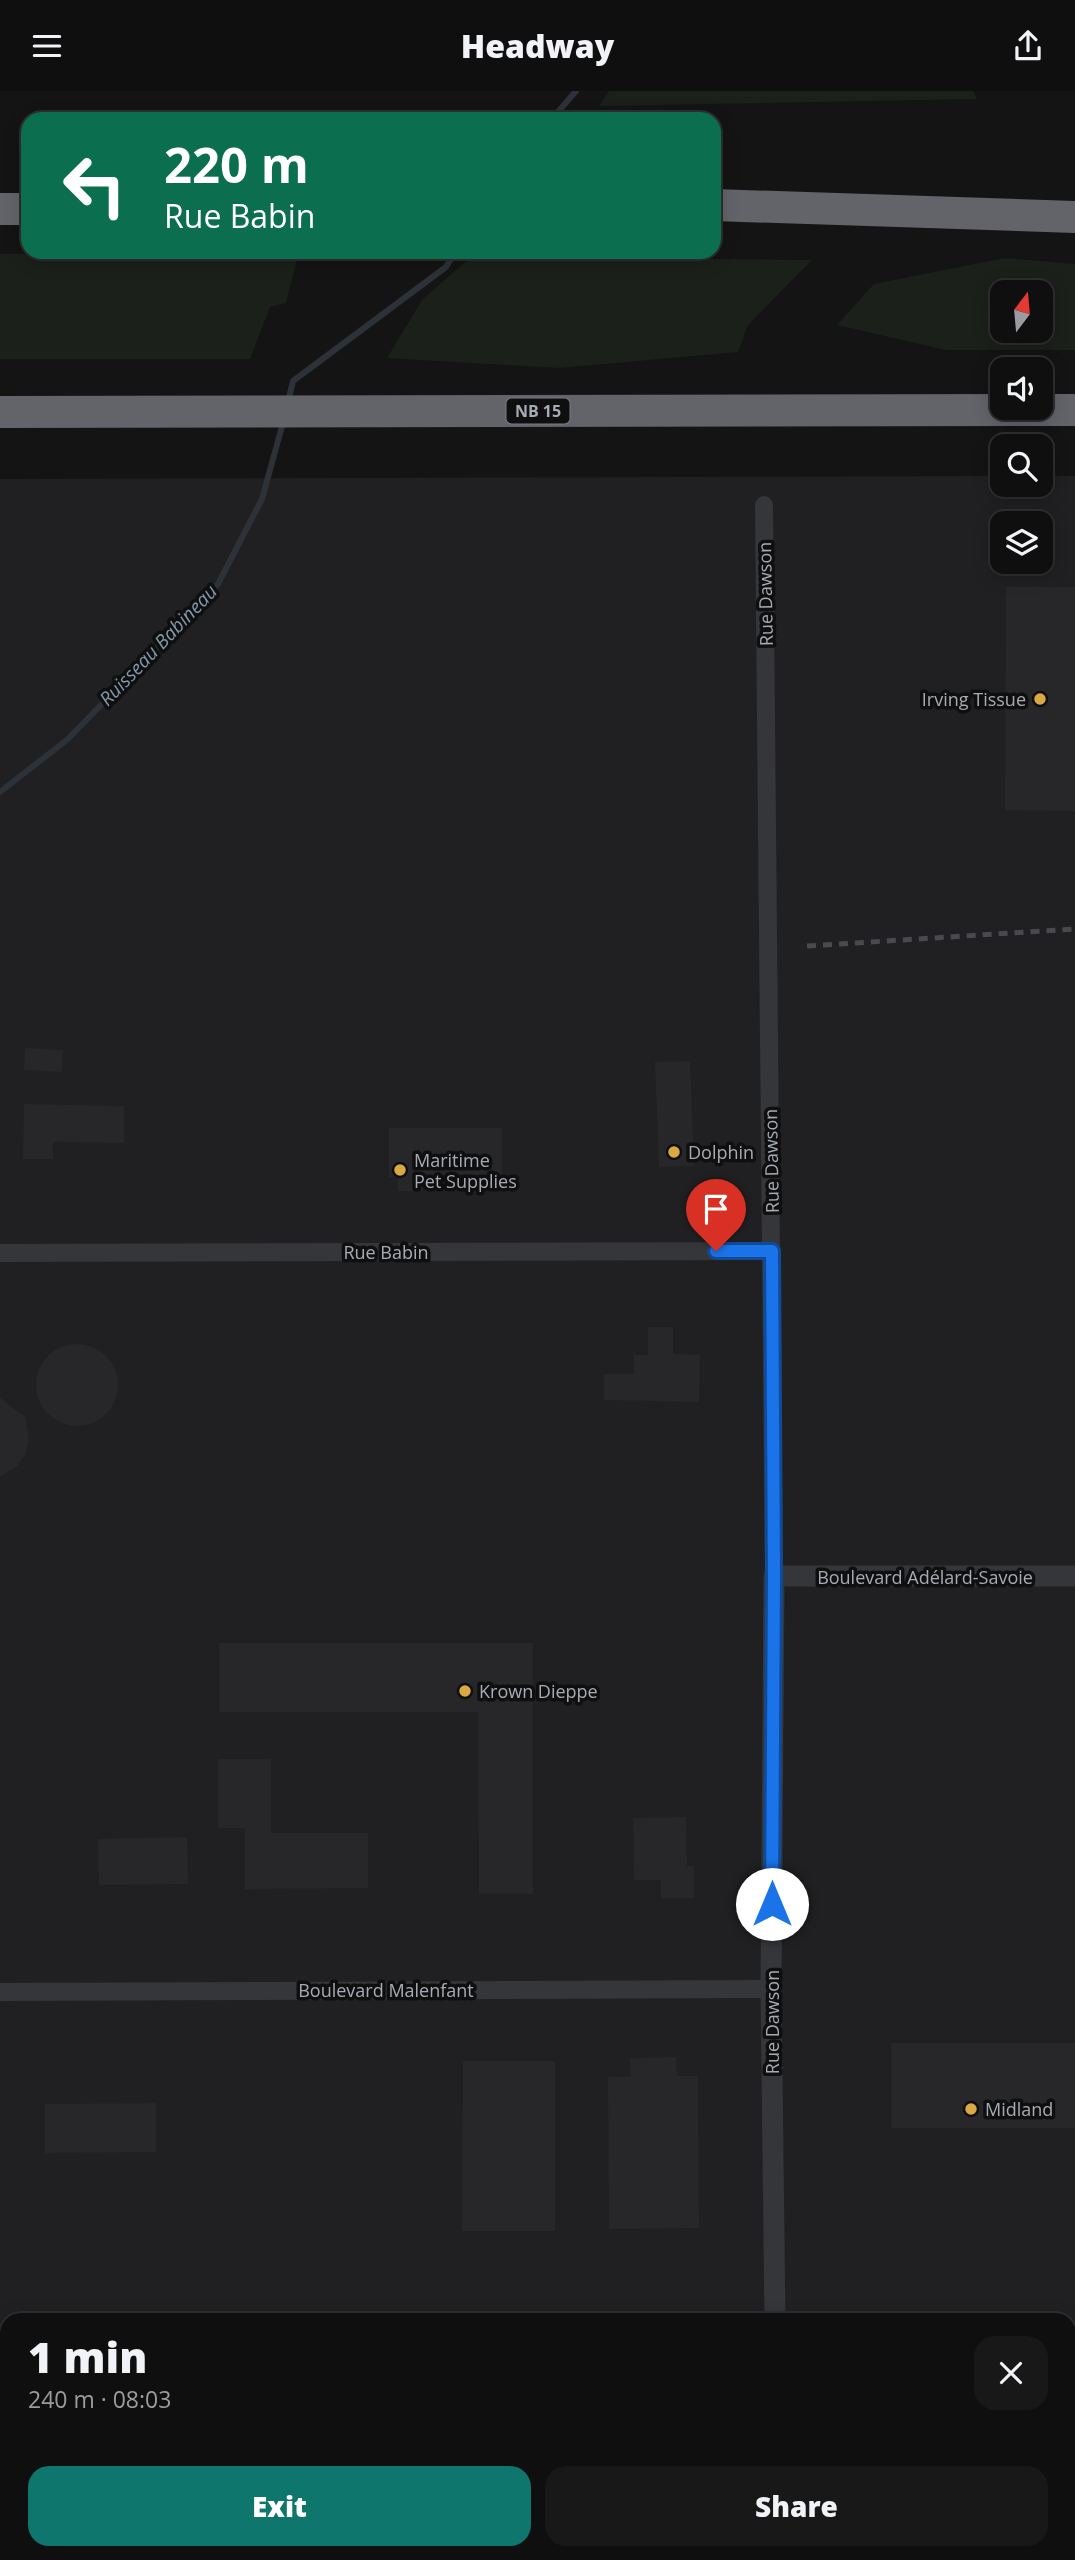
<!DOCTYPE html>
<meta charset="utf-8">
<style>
body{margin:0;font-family:"Open Sans",sans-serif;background:#181819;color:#f1f3f6;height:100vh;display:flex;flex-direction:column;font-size:26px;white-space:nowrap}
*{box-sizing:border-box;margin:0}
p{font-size:23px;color:#9b9c9f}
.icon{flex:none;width:38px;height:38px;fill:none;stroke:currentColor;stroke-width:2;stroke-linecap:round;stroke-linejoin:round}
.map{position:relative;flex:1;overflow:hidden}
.sheet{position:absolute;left:0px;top:2222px;width:1076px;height:247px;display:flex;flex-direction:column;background:#0f0f10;border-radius:21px 21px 0 0;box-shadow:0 4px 18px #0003,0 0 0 2px #2f2f30}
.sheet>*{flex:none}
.hud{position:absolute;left:21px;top:21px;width:700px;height:147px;border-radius:21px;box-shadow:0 4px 18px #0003,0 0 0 2px #2f2f30;background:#0b6e4f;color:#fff;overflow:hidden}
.needle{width:46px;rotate:16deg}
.controls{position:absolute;left:990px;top:189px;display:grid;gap:14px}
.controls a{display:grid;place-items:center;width:63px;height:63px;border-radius:14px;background:#0f0f10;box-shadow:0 4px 18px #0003,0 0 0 2px #2f2f30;font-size:35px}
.pin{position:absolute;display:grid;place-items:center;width:60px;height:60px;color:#fff;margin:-72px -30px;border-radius:50% 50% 50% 0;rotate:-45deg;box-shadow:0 0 7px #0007}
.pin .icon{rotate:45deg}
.me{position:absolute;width:77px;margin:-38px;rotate:0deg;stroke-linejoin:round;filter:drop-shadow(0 0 5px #0008)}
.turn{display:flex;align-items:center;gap:24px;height:147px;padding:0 28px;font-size:32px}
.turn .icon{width:91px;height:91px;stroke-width:2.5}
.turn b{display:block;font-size:49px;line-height:60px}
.round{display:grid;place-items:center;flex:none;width:74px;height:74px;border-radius:21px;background:#181819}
.headline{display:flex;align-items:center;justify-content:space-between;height:119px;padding:0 28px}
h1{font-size:42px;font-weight:800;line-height:52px}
.action{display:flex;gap:14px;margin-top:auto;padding:14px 28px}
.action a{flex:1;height:80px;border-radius:21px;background:#0f766e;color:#fff;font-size:28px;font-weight:800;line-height:80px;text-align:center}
.action a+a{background:#181819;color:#f1f3f6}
header{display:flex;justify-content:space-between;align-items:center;height:91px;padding:0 28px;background:#0f0f10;font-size:32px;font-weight:800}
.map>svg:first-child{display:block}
</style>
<header><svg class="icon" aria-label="menu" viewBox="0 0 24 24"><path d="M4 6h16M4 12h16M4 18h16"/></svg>Headway<svg class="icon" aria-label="share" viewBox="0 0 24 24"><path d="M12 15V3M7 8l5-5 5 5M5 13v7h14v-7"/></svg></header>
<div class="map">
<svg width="1075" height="2469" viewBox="0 0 1075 2469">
<rect width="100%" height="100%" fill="#141415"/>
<!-- built -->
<path fill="#202022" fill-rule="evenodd" d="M1003,385V394H1041V385H1075V2469H0V388ZM1003,432H1041V471H1003ZM7,2230H1069V2462H7Z"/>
<!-- green -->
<g fill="#1b201b" fill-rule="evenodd">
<path d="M609,0H973L977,8L599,15Z"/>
<path d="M48,162L297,168L286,212L270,216L250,268H0V163Z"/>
<path d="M472,165L812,169L748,234L738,261L559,277L387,267L422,209Z"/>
<path d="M1005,167L1075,173V259H946L837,234L874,193ZM1003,201H1041V240H1003Z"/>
</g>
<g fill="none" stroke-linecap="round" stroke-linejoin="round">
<!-- stream -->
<g stroke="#2c3237" stroke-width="6">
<path d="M552,28L576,0"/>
<path d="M288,311L293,290L446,176L455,161"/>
<path d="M0,701L68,648L218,493L262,408L284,328"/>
</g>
</g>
<!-- building -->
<g fill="#272729">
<path d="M1006,496H1075V720L1005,719Z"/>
<path d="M25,957L63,959L62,981L24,979Z"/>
<path d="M690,970L694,1075L659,1076L655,971Z"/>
<path d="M24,1013L124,1015V1052L53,1051V1068H23Z"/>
<path d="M389,1037H502V1086H418V1100H398V1086H389Z"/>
<path d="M648,1236H673V1263L700,1264L699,1311L604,1309V1283H634V1264H648Z"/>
<circle cx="77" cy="1294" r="41"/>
<path d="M0,1307L25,1326L29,1347L25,1364L16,1376L0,1386Z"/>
<path d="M219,1552H533V1803H479L478,1621H219Z"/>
<path d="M218,1668H271V1742H368V1797L245,1798V1737H218Z"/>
<path d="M686,1726L687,1775H694V1807H661V1789H634L633,1727Z"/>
<path d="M187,1746L188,1793L99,1794L98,1748Z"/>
<rect x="891" y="1952" width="184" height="85"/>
<path d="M676,1966L677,1985H698L699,2137L609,2138L608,1986H631L630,1967Z"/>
<path d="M463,1970H555V2140H462Z"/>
<path d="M156,2012V2061L45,2062V2013Z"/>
</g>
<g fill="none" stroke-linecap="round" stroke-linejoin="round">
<!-- minor -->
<g stroke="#35363a" stroke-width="18">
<path d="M764,414L774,1485"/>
<path d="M0,1162L772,1160"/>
<path d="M0,1901L771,1898"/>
</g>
<!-- tertiary -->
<g stroke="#35363a" stroke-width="21">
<path d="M775,2230L771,1898L774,1485H1075"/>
<path d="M777,2462V2469"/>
</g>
<!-- motorway -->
<g stroke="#62646a" stroke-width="32">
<path d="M714,114L1075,126"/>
<path d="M0,118H28"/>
<path d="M0,321L1075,319"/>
</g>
<!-- rail -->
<path stroke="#494a4f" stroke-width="5" stroke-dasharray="9 7" stroke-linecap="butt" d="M807,855L1075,838"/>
</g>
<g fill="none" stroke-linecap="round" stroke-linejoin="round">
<!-- route casing -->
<g stroke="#114b97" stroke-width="18">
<path id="route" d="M716,1160H772L774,1485L772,1813"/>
</g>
<!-- route -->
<use href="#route" stroke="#1a73e8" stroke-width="12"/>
</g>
<!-- markers -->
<g fill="#dba846" stroke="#0f0f10" stroke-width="2.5">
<circle cx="1040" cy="608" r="7"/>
<circle cx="674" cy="1061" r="7"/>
<circle cx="400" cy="1079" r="7"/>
<circle cx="465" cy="1600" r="7"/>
<circle cx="971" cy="2018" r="7"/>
</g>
<g text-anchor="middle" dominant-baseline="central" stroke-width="7" stroke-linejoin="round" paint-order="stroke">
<!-- shield labels -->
<rect fill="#0f0f10" stroke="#797c83" stroke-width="2" x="506.5" y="307.5" width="63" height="25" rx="5"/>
<g font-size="16" font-weight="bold" fill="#a7abb4">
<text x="538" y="320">NB 15</text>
</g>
<!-- street labels -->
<g font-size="18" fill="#a7abb4" stroke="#0f0f10">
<text transform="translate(765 503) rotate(-91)">Rue Dawson</text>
<text transform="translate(771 1070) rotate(-91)">Rue Dawson</text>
<text x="386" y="1161">Rue Babin</text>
<text x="925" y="1486">Boulevard Adélard-Savoie</text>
<text x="386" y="1899">Boulevard Malenfant</text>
<text transform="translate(772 1931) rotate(-90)">Rue Dawson</text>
</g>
<!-- poi labels -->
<g font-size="18" fill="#a7abb4" stroke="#0f0f10" text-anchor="start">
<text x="1026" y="608" text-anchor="end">Irving Tissue</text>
<text x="688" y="1061">Dolphin</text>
<text x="414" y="1069">Maritime<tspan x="414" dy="21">Pet Supplies</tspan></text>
<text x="479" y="1600">Krown Dieppe</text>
<text x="985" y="2018">Midland</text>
</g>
<!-- water labels -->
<g font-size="19" font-style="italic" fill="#8298ab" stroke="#0f0f10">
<text transform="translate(158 554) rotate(-46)">Ruisseau Babineau</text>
</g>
</g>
</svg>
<div class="controls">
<a><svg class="needle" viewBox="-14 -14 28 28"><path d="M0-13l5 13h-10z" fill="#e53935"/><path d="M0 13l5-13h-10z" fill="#9b9c9f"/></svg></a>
<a><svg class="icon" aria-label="sound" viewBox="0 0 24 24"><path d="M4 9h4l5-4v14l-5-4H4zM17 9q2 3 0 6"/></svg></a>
<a><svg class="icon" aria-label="search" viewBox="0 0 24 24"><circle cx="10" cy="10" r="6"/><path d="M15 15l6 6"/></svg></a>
<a><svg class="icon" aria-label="layers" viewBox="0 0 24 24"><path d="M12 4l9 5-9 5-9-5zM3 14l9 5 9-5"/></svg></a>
</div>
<div class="pin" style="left:716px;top:1160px;background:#d93025"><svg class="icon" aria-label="arrive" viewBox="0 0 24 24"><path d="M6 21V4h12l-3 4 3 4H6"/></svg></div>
<svg class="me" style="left:772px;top:1813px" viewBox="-20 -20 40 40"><circle r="19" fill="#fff"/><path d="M0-13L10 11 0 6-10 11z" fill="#1a73e8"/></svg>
<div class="hud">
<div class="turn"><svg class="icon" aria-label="left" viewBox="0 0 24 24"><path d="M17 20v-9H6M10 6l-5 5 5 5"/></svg><div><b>220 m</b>Rue Babin</div></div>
</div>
<section class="sheet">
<div class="headline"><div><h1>1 min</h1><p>240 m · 08:03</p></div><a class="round"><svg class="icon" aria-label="close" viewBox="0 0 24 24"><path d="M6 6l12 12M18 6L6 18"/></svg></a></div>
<div class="action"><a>Exit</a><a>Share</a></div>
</section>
</div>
